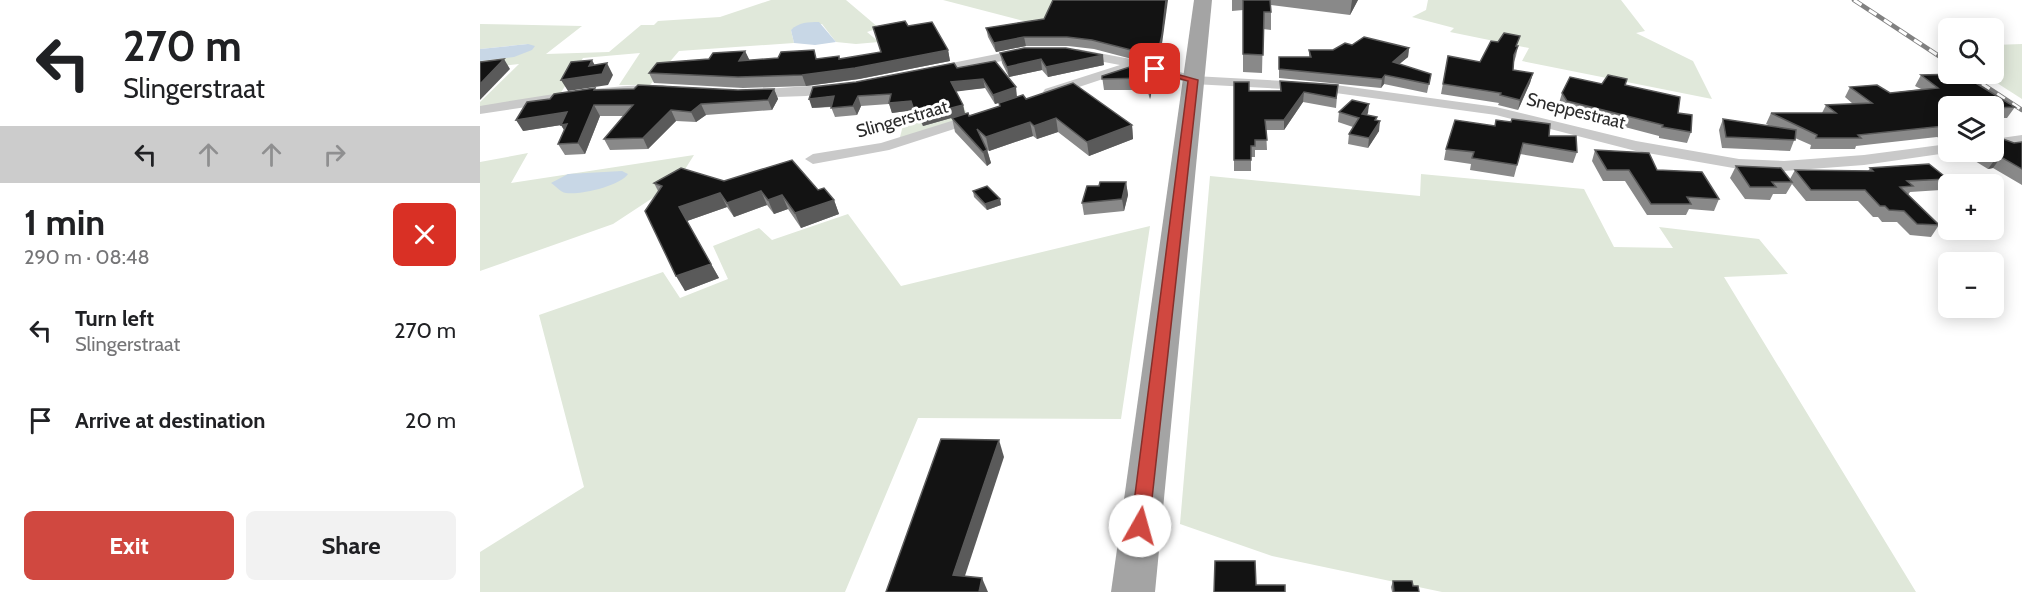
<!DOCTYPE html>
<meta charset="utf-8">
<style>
body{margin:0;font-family:Cabin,sans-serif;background:#f2f2f2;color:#202124;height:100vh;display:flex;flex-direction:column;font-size:22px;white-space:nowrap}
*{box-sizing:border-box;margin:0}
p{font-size:20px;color:#757577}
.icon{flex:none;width:33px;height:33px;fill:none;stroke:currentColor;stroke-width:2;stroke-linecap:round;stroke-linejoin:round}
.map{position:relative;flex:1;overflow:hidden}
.side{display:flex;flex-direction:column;background:#fff;width:480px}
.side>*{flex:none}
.top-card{background:#fff;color:#202124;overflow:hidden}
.fabs{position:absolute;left:1458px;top:18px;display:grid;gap:12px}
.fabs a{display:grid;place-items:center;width:66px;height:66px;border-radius:9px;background:#fff;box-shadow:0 3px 15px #0003;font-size:30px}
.pin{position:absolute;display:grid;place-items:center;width:51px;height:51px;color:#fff;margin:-26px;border-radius:12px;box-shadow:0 3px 9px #0006}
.me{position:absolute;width:66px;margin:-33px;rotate:7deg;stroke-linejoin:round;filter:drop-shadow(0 0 4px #0008)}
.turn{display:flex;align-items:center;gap:21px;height:126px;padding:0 24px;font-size:27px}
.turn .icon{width:78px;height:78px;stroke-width:2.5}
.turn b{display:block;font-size:42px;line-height:51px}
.lanes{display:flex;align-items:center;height:57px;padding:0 24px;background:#0003;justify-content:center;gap:30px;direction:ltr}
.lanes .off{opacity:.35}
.round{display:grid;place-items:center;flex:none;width:63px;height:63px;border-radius:9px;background:#f2f2f2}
.headline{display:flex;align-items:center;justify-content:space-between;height:102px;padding:0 24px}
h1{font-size:36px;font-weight:700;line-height:45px}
.cta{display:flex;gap:12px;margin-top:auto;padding:12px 24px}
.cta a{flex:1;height:69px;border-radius:9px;background:#d04840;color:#fff;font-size:24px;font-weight:700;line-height:69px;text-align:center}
.cta a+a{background:#f2f2f2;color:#202124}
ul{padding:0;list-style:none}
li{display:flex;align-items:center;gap:18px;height:90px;padding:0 24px}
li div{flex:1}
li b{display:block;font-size:22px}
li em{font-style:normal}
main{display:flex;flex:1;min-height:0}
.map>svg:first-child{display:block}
</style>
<main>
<section class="side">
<div class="top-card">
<div class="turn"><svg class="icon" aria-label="left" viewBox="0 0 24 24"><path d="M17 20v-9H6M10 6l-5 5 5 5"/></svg><div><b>270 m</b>Slingerstraat</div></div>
<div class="lanes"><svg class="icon" aria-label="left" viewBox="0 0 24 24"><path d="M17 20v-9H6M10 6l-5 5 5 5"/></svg><svg class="icon off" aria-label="ahead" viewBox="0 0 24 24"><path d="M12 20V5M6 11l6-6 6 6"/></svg><svg class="icon off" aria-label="ahead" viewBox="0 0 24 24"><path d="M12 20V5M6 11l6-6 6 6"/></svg><svg class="icon off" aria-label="right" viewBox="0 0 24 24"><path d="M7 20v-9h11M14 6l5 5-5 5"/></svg></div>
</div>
<div class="headline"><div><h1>1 min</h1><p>290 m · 08:48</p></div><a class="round" style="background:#d93025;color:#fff"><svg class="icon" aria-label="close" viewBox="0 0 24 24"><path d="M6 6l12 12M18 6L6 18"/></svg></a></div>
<ul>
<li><svg class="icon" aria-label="left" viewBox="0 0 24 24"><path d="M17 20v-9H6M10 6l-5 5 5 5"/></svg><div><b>Turn left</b><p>Slingerstraat</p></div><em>270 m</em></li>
<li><svg class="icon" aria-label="arrive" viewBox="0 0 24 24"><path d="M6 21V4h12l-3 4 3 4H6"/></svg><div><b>Arrive at destination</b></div><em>20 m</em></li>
</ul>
<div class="cta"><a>Exit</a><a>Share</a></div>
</section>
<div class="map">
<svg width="1542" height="592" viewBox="0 0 1542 592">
<rect width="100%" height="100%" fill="#fff"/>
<!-- green -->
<g fill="#e0e8da">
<path d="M291,0H366L399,28L387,32L399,42L376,44L356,42L342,24L311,30L314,43L199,51L170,85H139L160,53L103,58L80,94L0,108V102L39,64L0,68V61L17,59L48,44L0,49V24L102,26L66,54L129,52L161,25H174L178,21L240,17Z"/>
<path d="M463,0H576L563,26Z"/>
<path d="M948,0H1141L1165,31L1156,33L1213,61L1232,99L1042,61L1049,48L970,32L974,28L932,17L946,10Z"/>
<path d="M1542,44V99L1503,74H1514V45Z"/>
<path d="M466,70L489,118L419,141L435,78Z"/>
<path d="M48,153L31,183L214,155L197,182L133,224L0,271V162Z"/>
<path d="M941,174L1104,189L1134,247L1193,248L1179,227L1279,239L1308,274L1244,277L1436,592H962L792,556L700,524L730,176L940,196Z"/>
<path d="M368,214L421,286L670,226L641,419L438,418L365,592H0V552L104,487L59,315L183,272L200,298L248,279L233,246L279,228L292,240Z"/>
</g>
<!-- water -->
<g fill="#c8d7e6">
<path d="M339,22L356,42L335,45L314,43L311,30C319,22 328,22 339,22Z"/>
<path d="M48,44L55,46L52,50L34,57L0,61V49Z"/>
<path d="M142,171L148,174C140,186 101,195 86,193C80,192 76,186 71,183L88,174Z"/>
</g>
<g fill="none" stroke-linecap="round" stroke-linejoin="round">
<!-- minor -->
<g fill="#c9c9c9" fill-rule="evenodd">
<path d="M547,48L552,49L553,52L552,55L452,75L445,71L452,67Z"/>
<path d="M597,49L656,60L714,76L841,83L1016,107L1156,141L1259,159L1304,161L1384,155L1468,144V152H1474L1384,165L1304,171L1259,169L1156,151L1016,115L841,91L713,84L656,68L575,95H565L563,92L565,89L640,65L592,56L591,53Z"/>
<path d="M358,84L363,85L365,88L363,91L326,96L271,98L264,94L271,90Z"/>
<path d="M182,85L187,86L189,89L187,92L113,97L0,114V106C61,96 120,85 182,85Z"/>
<path d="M497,113L504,117L502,120L409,150L333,164L325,159L333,154L401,143Z"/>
<path d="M1542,135V145L1514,147V139Z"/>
</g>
<!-- primary -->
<path fill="#a4a4a4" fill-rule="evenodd" d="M714,0H732L675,592H631Z"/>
<!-- rail casing -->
<g stroke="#818181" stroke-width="4.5">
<g id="rail">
<path d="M1374,0L1468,62"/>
<path d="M1487,74L1542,110"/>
</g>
</g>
<!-- rail -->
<use href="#rail" stroke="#fff" stroke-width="3" stroke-dasharray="9" stroke-linecap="butt"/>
</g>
<!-- wall -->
<g fill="#898989" fill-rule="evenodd">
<path d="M752,0H878L870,15L791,5V30L783,29L782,73L763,72V10L752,11Z"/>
<path d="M564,19L682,44L678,65L659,60L658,57L652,59L614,49L588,46H546L516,52L508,37L506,28Z"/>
<path d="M428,26L468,50L470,61L379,79L326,86L263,88L174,83L169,73L265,51L269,60L337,59L359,56L360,59L401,52Z"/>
<path d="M872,45L929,48L928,57L919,64L951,74L947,93L904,84L901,88L799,78V57H829V50H853Z"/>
<path d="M1037,46H1038L1036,56L1034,62L1033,70L1053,73L1050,83L1038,110L1018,105L1019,103L961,94L968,56L1000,62Z"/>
<path d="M520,53L624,65L568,77L562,70L529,77L522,63Z"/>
<path d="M515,61L537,97L652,125L653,139L609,156L578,132L557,139L553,136L509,151L507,149L511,163L507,166L475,132L472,118L475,117L443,126L441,122H438L434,110L412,113L409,104L381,106L377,115L355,117L351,107L332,108L477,68ZM505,88L515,104L519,103V106L489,116L485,114L483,105L475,91Z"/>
<path d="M674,65L675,77L670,99L667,90H624L622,76Z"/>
<path d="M1441,75L1535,107L1527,118H1514V106H1468V142L1457,137L1376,146L1375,149H1330L1331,145L1315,138L1310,151L1242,148L1239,130L1243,119L1291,126L1286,124L1291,113H1342L1346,105L1373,104L1365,97L1370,87L1410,93L1441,89L1435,86Z"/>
<path d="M800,81L858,85L856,108L823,102L804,130H786L787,150H775V157H771V171H754V82L769,91H800Z"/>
<path d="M1122,84L1145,85L1198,113L1211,132L1207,143L1179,138V136L1084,111L1079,103L1082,93Z"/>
<path d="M115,88L116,90H258L294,89L298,99L292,110L226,115L216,122L196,121L168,149L130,150L124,139L144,116H120L105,154L85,155L78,144L84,130L81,125L43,131L70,99Z"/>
<path d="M889,104L887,115L896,120L899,131L888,148L868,144L869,134L873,127L858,122L859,112Z"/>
<path d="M1069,136L1097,152L1093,163L1040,154L1034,177L990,170L991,164L964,160L966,149Z"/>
<path d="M1520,138L1534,143L1542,142V185L1513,168L1508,169L1495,161V152H1514Z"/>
<path d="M1115,150L1177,170L1239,199L1234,211L1209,209L1206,215H1167L1145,181H1123L1112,161Z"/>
<path d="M1256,166L1310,179L1315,170L1388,171L1390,168L1468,179L1461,190L1430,192L1428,195L1459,225L1451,237L1430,235L1417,222H1402L1398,217H1393L1378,201H1326L1312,184L1306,194H1293L1290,200L1265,199L1250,178Z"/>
<path d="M244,181L338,190L354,200L359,214L321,228L308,209L294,214L287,205L254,217L247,207L207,221L239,278L205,291L178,191L174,183Z"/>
<path d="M646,182L648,195L644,211L604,215L602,203L619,186Z"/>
<path d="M493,191L520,199L521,205L507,210L494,197Z"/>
<path d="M913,581L933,586L939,592H912L911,587Z"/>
</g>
<!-- shaded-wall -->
<g fill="#5a5a5a">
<path d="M686,0H688L682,44L678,65L677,56Z"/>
<path d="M872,0H878L870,15Z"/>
<path d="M544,37L546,46L516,52L514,43Z"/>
<path d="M657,48L658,57L652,59L651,50Z"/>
<path d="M929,48L928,57L911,71L913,62Z"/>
<path d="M468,50L470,61L379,79L326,86L322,75Z"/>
<path d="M265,51L270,61H259Z"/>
<path d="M623,55L624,65L568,77L566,67Z"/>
<path d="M24,59L30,69L0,100V84Z"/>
<path d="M561,59L562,70L529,77L527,67Z"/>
<path d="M112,60L118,71L127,63L133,75L128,85L88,91L81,80L109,66Z"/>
<path d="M674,65L675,77L670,99L669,87Z"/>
<path d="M1053,73L1050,83L1038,110L1040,100Z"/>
<path d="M905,75L904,84L901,88L902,79Z"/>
<path d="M503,79L505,88L473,92L471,82Z"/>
<path d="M536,87L537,97L515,104L513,95Z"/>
<path d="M294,89L298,99L292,110L288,100Z"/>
<path d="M824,92L823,102L804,130V120Z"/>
<path d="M354,96L358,106L332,108L329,99Z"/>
<path d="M378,96L381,106L377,115L373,106Z"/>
<path d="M431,101L434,110L412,113L409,103Z"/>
<path d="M221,104L226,115L216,122L211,112Z"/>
<path d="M889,104L888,113L881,124L882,114Z"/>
<path d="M114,105L120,116L105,154L98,143Z"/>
<path d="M483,105L485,114L443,126L440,116Z"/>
<path d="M191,110L196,121L168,149L163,138Z"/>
<path d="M87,112L88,136L81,125L43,131L36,120Z"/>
<path d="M438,112L441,122H438L435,113Z"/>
<path d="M576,118L578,132L557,139L554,126Z"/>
<path d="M900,121L899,131L888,148L889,138Z"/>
<path d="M550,122L553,136L509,151L506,137Z"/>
<path d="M652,125L653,139L609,156L607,142Z"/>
<path d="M507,150L511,163L507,166L503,152Z"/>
<path d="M1521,157L1513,168L1508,169L1516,158Z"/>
<path d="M646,182L648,195L644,211L642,199Z"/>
<path d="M281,191L287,205L254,217L247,203Z"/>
<path d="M240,193L247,207L207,221L199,207Z"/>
<path d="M302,195L308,209L294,214L288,200Z"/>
<path d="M520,199L521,205L507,210L505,204Z"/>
<path d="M354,200L359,214L321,228L315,213Z"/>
<path d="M231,264L239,278L205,291L196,276Z"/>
<path d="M519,440L524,457L480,591L473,575Z"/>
<path d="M502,578L508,592H499Z"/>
</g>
<!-- building -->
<g fill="#131313" stroke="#5a5a5a" stroke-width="1.5">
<path d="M573,0H686L682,35L677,56L658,51L657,48L651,50L612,40L587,37H544L514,43L506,28L564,19Z"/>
<path d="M763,0H790L791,12H784L783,55L763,54Z"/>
<path d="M425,21L428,26L452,22L468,50L375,68L322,75L258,77L169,73L177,63L229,59L233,53L265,51L259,61L298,58L301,52L334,50L336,59L359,56V59L401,52L393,27Z"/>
<path d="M1024,33L1040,36L1036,46H1038L1034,55L1033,70L1053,73L1040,100L1020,95L1021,93L963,84L968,56L1000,62L1011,41L1018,42Z"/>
<path d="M884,37L929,48L913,62L951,74L949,84L905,75L902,79L799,69V57H831L829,50H853L865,43L872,45Z"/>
<path d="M544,48H586L623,55L566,67L561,59L527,67L520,53Z"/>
<path d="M24,59L0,84V62Z"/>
<path d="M112,60L109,66L127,63L122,74L81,80L91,62Z"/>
<path d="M515,61L536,87L513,95L503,79L471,82L483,105L440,116L438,112L435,113L431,101L409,103L411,94L378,96L373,106L351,108L354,96L329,99L333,87L376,82L474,63L477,68Z"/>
<path d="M662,63L674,65L669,87L666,78L622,79V76Z"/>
<path d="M1481,74L1535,107L1514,108V106H1468V128L1464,126L1378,135L1381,138H1336L1337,135L1291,113H1356L1346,105L1392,103L1370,87L1397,85L1410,93L1458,88L1441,75Z"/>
<path d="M1128,75L1147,79L1145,85L1200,97L1198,113L1212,115L1211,132L1182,127L1183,125L1087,101L1082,93L1090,77L1122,84Z"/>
<path d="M800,81L858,85L856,98L824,92L804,120H785L787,140H775V146H771V160H754V82H769V91H801Z"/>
<path d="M593,83L652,125L607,142L576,118L554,126L550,122L506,137L497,129L507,150L503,152L472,118L488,113L489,116L520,106L519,103L543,95L546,99Z"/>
<path d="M158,85L258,90L294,89L288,100L221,104L211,112L191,110L163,138L124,139L153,105H114L98,143L78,144L87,124L81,125L87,112L36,120L47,102L70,99L74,94L115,88L114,90L154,89Z"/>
<path d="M872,100L889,104L882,114L897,117L895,120L900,121L889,138L869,134L879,118L859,112Z"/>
<path d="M1032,119L1070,124L1069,136H1096L1097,152L1043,143L1037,165L992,158L994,152L966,149L975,120L1015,126L1016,120L1031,122Z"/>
<path d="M1243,119L1316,130L1315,140L1246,137Z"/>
<path d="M1514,131L1519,134L1520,138L1534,143L1542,142V169L1521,157L1516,158L1506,152H1514Z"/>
<path d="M1115,150L1169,153L1177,170L1222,172L1239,199L1207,197L1211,204H1171L1149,170H1127Z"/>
<path d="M312,160L338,190L344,188L354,200L315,213L302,195L288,200L281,191L247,203L240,193L199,207L231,264L196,276L165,211L182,186L174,183L201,168L244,181Z"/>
<path d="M1449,164L1468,179L1427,181L1433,186L1420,187L1459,225L1437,224L1424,211L1409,210L1405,206H1400L1385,190H1331L1315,170L1393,171L1390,168Z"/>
<path d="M1256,166L1301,168L1312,182H1292L1296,187H1270Z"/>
<path d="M620,182H646L642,199L602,203L607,186H619Z"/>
<path d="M507,186L520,199L505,204L493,191Z"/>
<path d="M461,439L519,440L473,575L502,578L499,592H406Z"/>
<path d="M735,561H775L776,585H805V592H734Z"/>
<path d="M913,581H932L933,586H938L939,592H914Z"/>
</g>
<!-- route -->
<path fill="#d04840" stroke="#872f2a" stroke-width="1.5" d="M671,67L718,80L669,526L667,531L660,534L654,531L651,526L708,81L671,71Z"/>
<g text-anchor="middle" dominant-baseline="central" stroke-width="6" stroke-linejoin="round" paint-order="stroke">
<!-- far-street labels -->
<g font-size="18" fill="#2c2c2c" stroke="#fff">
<text transform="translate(1096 111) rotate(14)">Sneppestraat</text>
<text transform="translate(422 119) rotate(-16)">Slingerstraat</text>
</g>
</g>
</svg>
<div class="fabs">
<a><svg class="icon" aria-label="search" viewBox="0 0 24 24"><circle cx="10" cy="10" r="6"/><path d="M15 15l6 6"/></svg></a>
<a><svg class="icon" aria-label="layers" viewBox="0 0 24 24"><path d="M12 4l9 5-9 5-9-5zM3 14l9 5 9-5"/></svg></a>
<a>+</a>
<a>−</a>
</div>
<div class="pin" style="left:675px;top:69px;background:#d93025"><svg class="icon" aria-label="arrive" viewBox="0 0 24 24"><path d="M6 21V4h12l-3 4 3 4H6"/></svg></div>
<svg class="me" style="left:660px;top:526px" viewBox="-20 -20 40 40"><circle r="19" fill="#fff"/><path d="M0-13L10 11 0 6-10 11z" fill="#d04840"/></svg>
</div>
</main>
